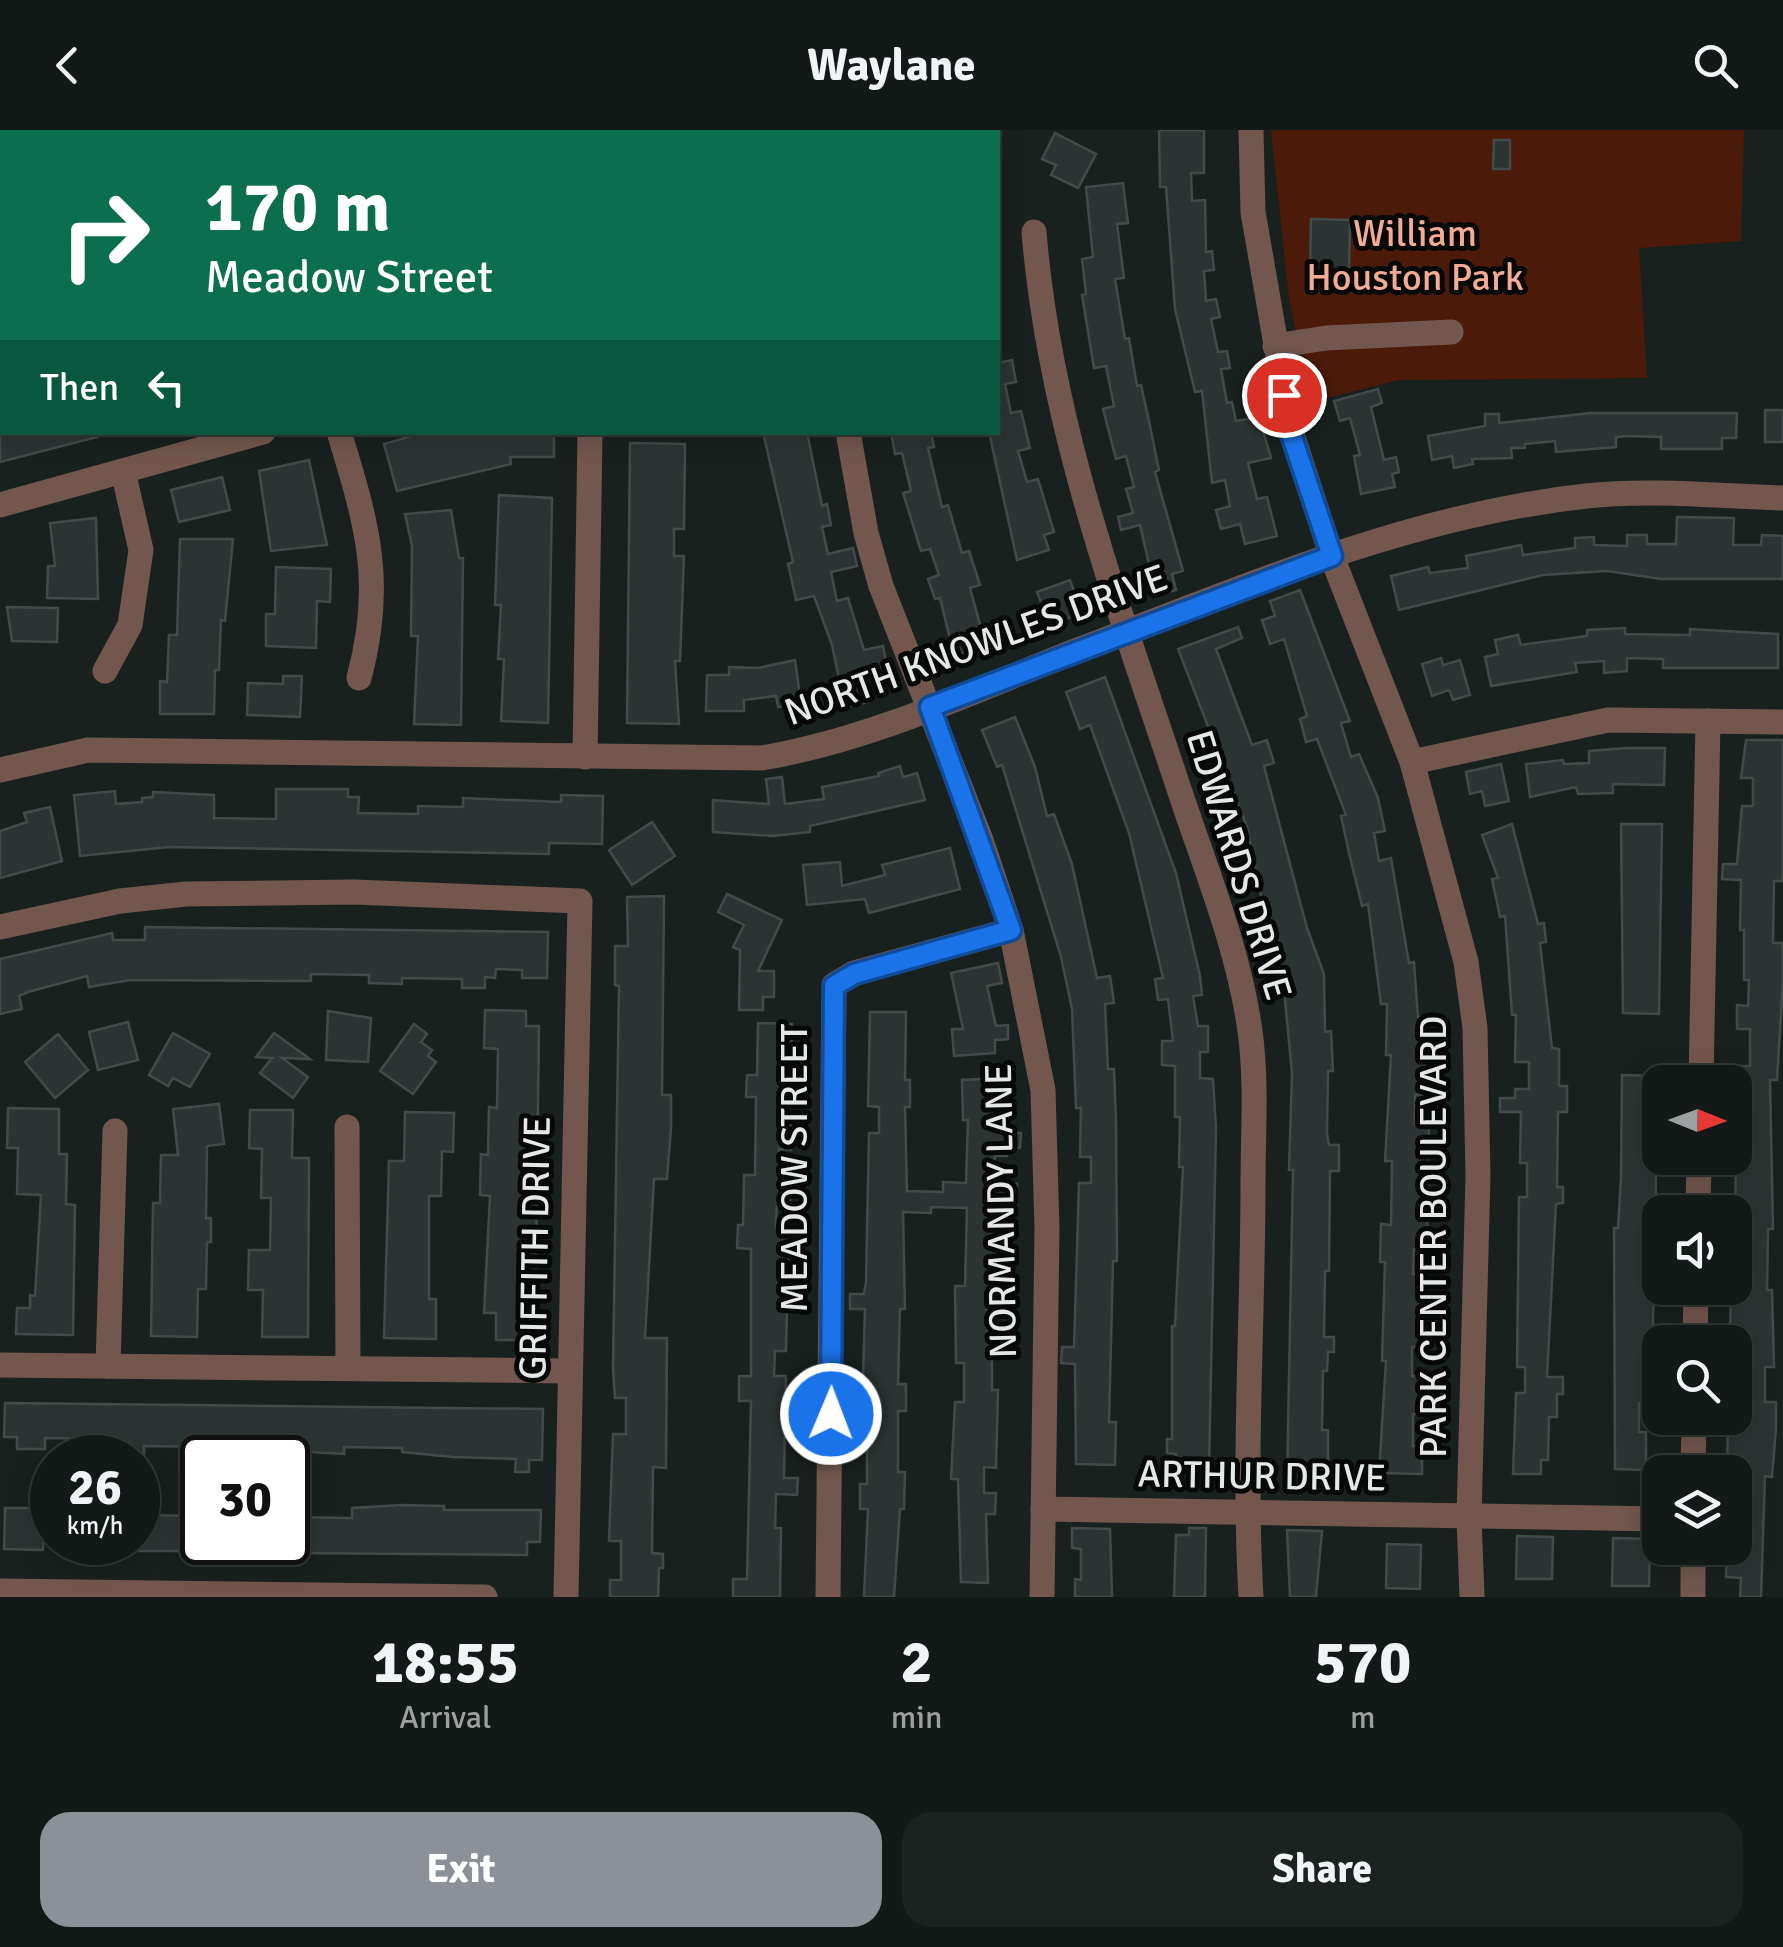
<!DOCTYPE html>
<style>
body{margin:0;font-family:Signika,sans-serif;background:#1c2220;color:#f1f3f6;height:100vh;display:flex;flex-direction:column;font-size:38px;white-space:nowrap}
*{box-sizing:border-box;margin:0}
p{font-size:32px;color:#9da0a1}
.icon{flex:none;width:55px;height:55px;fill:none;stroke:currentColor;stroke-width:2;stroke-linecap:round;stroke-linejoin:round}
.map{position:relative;height:1467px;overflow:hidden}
.details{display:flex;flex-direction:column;background:#131917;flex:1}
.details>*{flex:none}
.hud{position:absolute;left:0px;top:0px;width:1000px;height:305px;box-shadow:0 5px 25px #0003,0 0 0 2px #323836;background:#0b6e4f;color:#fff;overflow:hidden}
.needle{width:65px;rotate:91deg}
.buttons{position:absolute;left:1642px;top:935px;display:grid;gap:20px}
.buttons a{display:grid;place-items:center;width:110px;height:110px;border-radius:20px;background:#131917;box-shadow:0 5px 25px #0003,0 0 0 2px #323836;font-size:50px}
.speed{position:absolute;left:30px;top:1305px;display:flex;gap:20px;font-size:50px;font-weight:700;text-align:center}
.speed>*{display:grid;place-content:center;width:130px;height:130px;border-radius:50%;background:#131917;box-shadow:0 5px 25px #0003,0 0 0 2px #323836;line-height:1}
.speed small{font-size:25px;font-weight:400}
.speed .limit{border:5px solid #111;border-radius:15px;background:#fff;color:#111}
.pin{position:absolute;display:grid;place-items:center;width:85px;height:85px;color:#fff;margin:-42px;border:5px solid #fff;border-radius:50%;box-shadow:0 2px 10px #0007}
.me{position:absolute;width:110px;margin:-55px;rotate:1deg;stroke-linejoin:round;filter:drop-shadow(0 0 8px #0008)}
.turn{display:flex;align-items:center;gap:35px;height:210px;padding:0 40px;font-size:45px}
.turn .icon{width:130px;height:130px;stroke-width:2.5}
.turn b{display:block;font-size:70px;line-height:85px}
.then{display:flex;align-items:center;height:95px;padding:0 40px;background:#0003;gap:20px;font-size:38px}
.eta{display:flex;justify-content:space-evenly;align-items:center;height:170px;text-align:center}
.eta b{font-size:60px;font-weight:700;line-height:70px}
.action{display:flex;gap:20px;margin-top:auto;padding:20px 40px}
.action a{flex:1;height:115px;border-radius:30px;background:#8c9099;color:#fff;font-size:40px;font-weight:700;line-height:115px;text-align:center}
.action a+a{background:#1c2220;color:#f1f3f6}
header{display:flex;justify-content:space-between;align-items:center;height:130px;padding:0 40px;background:#131917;font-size:45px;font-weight:700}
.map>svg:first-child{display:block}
</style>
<header><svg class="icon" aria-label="back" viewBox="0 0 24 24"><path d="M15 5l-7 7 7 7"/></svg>Waylane<svg class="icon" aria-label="search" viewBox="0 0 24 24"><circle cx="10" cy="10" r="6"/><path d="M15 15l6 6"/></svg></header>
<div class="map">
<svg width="1783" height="1467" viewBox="0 0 1783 1467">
<rect width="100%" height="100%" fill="#19211f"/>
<!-- green -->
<path fill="#4b1a09" d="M1271,0H1744L1741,111L1639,118L1647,248L1399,250L1311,272L1289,169Z"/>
<!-- building -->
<g fill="#2c3433" stroke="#434b4a" stroke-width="2.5">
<path d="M1159,0H1204V43H1191L1192,71L1205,70L1206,122L1212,121L1214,140L1204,141L1206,171L1216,169L1220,187L1211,189L1218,222L1227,221L1230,238L1221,239L1227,273L1232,272L1236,291L1259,287L1271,328L1248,333L1257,369L1267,367L1277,406L1245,414L1240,394L1221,399L1216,380L1230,376L1225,350L1212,353L1202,261L1195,262L1175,179L1166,57H1160Z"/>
<path d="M1055,3L1096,24L1078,58L1051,45L1056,35L1042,29Z"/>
<path d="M1494,10H1510V39H1493Z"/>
<path d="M1123,53L1128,93L1117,94L1124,148L1115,149L1125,209L1129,208L1137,256L1141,255L1149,291L1159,340L1155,342L1183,441L1172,444L1176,460L1156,465L1140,395L1121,400L1118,387L1133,383L1126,359L1134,357L1126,326L1116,329L1103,279L1114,276L1106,236L1094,238L1082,165L1086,164L1082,129L1093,127L1086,57Z"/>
<path d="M1311,89L1350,90L1349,142H1337V147L1310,146Z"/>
<path d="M1012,230L1016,252L1005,254L1011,283L1021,281L1030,318L1018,321L1027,352L1038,349L1054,402L1044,405L1049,420L1017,430L989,302H998V233Z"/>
<path d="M1378,259L1382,273L1371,277L1384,330L1396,327L1399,342L1392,344L1395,357L1361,364L1354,326L1360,325L1350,288L1340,291L1334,271Z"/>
<rect x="1765" y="280" width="18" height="32"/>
<path d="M1591,283H1737L1736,308H1722V319H1661V307L1629,306L1616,307V317L1556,322L1555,311L1525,314V318H1511L1512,328L1472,329L1473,334L1454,338L1452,326L1432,330L1428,306L1485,296V284H1499V293Z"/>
<path d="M0,302H96L97,307L0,332Z"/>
<path d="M425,302H554V327H510L511,334L397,361L384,314Z"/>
<path d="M763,302H807L822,376L827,374L831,395L822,397L828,424L853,418L857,436L831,442L837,471L848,468L864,520L883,516L887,536L861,541L868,572L845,577L832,515L814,466L796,470L788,434L793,432Z"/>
<path d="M891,302H931L934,317L928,318L942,377L948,375L962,423L969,421L980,455L970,458L981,498L990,495L995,515L954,525L940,468L935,469L928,449L939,445L930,419L921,421L903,363L911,361L902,323L895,324Z"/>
<path d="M630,313L685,314L684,399H674V426H684L680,531H675L679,594L627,593Z"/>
<path d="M309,330L327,415L271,421L259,341Z"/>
<path d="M222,347L230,380L179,392L171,360Z"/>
<path d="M499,365L552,368L548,593L501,591L504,529H498L501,475H495Z"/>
<path d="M451,380L459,428H463L461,595L414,594L418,506H411L412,416L405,384Z"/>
<path d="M1677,387L1734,388L1733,415H1761L1762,405L1783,406V449H1661L1607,441L1543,445L1399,480L1391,446L1428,437L1430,443L1468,438L1466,426L1521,415L1523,425L1575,418V408L1594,407V415L1627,416V405H1647V414H1676Z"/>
<path d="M96,388L98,469L47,468L48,436H55L50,393Z"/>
<path d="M180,409H233L225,491L221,490L219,540H215L214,584H160V551L167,552L169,505H177Z"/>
<path d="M276,437L331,439L330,472L317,471L316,518L266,516V484H275Z"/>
<path d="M1070,450L1082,483L1050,495L1037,462Z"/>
<path d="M1300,460L1350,591L1341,593L1351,627L1359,624L1378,668L1385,701L1374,703L1379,731L1391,728L1409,833L1414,832L1418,887H1423L1426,965H1415V994H1429L1428,1083L1426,1119H1414L1413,1144H1425L1424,1183L1423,1217H1412V1246H1422L1421,1284H1413V1316H1422V1344L1379,1343L1386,1231H1382L1385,1132H1380L1381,1094L1391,1095L1392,1031H1385L1391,925H1386L1387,874H1381L1368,774L1362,776L1349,723L1341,686L1346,685L1317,609L1306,612L1300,589L1307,586L1284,509L1270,514L1262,490L1275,486L1270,471Z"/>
<path d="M7,477L58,478L57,512L12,511Z"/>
<path d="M1238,497L1242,508L1216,519L1252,615L1267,610L1274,633L1264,636L1307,798L1324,844L1325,902L1331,901L1333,941H1328L1327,1003L1329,1015H1339V1041H1330L1329,1141H1325L1324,1207H1334V1222H1328L1327,1241H1323L1322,1300H1328V1340H1301V1352H1287L1293,1040H1289L1292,943L1283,849L1270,810L1247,697L1178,519Z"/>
<path d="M1625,498V504L1690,505V499L1778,504V538H1663V529L1627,528V541L1604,543V531L1575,533L1577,542L1491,556L1485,527L1498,524L1495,510L1518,505L1521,515L1587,506V500Z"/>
<path d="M1441,528L1443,535L1460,530L1470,565L1453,570L1449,560L1432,566L1422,534Z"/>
<path d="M795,530L801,573L778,577L776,566L744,570V581H706L707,545H729V537L758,538Z"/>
<path d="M283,546H302L300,587L247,585L248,553L283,554Z"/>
<path d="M1105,547L1176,743L1200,846L1202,865L1193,866L1198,896H1208V922H1200V948L1213,949L1216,998L1209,1338H1176V1324L1167,1323V1309H1172V1196H1175L1183,1037H1179L1180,987H1175V936L1162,935V911H1173L1168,869L1158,870L1155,849L1163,848L1129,703L1090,595L1080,599L1066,562Z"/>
<path d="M1015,587L1035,637L1047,686L1054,684L1072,734L1097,848L1110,846L1114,873L1105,874L1108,939H1114L1116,990L1117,1131H1113L1109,1292H1116L1115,1335L1076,1334L1075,1234L1061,1233L1062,1217H1074L1079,1053H1091V1027H1080L1081,978H1076L1072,879L1061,827L1002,635L997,637L982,600Z"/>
<path d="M1746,610H1783V751H1774L1773,813H1783V850L1777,950H1770L1773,1099H1768L1767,1160H1772L1774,1237H1765V1272H1776V1298L1772,1347L1765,1346L1761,1467H1740L1741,1448L1726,1447L1727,1422L1736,1423L1735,1342H1727L1728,1288H1735V1234H1739V1197L1730,1196L1731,1173H1735L1736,936H1750V899H1737V875L1748,876L1749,850H1744V800H1740L1741,750L1722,749L1723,734H1737L1742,676H1753V648H1741Z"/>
<path d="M1627,618H1665L1664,655L1613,654V663L1578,664L1576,657L1530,667L1526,634L1563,630L1564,634L1589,633V621Z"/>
<path d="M1501,634L1509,671L1485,676L1482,661L1470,664L1466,642Z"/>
<path d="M900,636L903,647L917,643L925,670L810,696V702L773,706L713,702V670L769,674L766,649L782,647L785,674L824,669L822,657L879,646L878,643Z"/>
<path d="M276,659H348V667H359L358,683L418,684V676L463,677V668L561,672V665L603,666L602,714L549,713V724L169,717L80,726L74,665L115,661L116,674L142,672V668L153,667V662L214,665V688L276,689Z"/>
<path d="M50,677L62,731L0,748V701L27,692L24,683Z"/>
<path d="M652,692L675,726L632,755L609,720Z"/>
<path d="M1512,694L1538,794L1544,793L1546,812L1540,813L1552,918L1559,919V956H1567V982H1558L1557,1057H1563V1073L1556,1074L1547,1247H1563V1264H1557V1287H1549L1548,1330H1541V1344H1513L1516,1263H1525V1237H1517L1519,1067H1527V1033H1520L1521,982H1500V968H1515V959H1529V932H1515L1516,885H1512L1505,786L1500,787L1492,749L1498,748L1482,705Z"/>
<path d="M1621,694H1662L1659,884L1623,883Z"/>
<path d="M950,718L960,759L869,783L865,769L807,775L803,735L840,732L842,756L885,745L882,735Z"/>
<path d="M727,764L782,790L758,841H774V867H763V880H739L740,820L733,817L744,795L718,782Z"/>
<path d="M664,766L662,965H671V998L667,1049H654L645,1208H667L666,1338L653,1337L652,1423L663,1424V1438H659L658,1467H610V1450H621V1411H609L613,1304H626V1268H615L613,1239L619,856L615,855V816H628L627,767Z"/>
<path d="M145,797L548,802L547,848H522V840L496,839L495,848L485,847V858H462V849L402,848V854L369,853V845L311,844V851L130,850L89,857L87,846L28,862L19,866L22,879L0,884V829L112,803L113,810H145Z"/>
<path d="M998,833L1002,853L987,856L996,896L1008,895V909L995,910V923L954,926L952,899H963L951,843Z"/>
<path d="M485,880L526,881V896H539L535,1210H496V1183H484L490,1066L480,1065L481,1024L488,1025L489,977L497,978L498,919L484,918Z"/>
<path d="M328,881L371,888L368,932L326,930Z"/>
<path d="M870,882H906L905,950H910V977H905L907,1061L943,1062V1052L966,1053L968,990H963L962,950L1000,948L1002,1002L1021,1003L1020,1018L1008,1017L1007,1026H995L994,1054H1017V1080L1000,1079L999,1178H987V1207H1003V1223H992V1260H998L996,1338L984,1337V1363H996L995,1384H986L988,1453L961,1452L958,1349H951L955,1272H964V1233H956L955,1156H965L967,1078L931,1077V1083L903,1082L905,1179H900L898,1254H906V1281H898V1342H905L904,1379H900L894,1467H864L868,1379H860V1354H867V1280H862L865,1179H850V1164H864L866,1152L869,1003H879V977L868,976Z"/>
<path d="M128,892L138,930L98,940L89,902Z"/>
<path d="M758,893L792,894L791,946H805V967H784V995H792L791,1020L779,1019L778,1046H790V1070H777L776,1096H789L786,1221H775L774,1246H786L784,1348H798L797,1365L776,1364L775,1398H781L780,1467H733V1449H747L751,1271H739V1246H751V1119L737,1118L738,1095H743L744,1045H755L756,967H746L747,945H757Z"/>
<path d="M414,894L427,904L421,912L432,920L428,926L436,932L413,964L380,941Z"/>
<path d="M173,903L210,924L190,957L173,948L168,956L149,945Z"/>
<path d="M274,903L310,929L282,928L308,947L293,968L260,943L272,928L256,927Z"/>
<path d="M58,904L88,940L55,968L25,932Z"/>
<path d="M1622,945L1658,946L1655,1099H1660V1112L1657,1122L1643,1121L1642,1148H1654L1651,1273H1639V1302H1646V1340L1615,1339L1614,1098H1618L1621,1047Z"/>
<path d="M219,974L224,1014L207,1016L206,1088H211V1112H207L206,1159H198L197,1207L151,1206L153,1073H160L161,1025H178L173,979Z"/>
<path d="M8,978L59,979V1024H67L66,1074L75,1075L73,1205L16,1204L17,1178H30V1165L35,1166L41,1065L17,1064L18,1018H7Z"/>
<path d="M250,980H293L292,1028H309L308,1207H262L263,1160H248L249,1120H270L271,1068H261L262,1019L249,1018Z"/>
<path d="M405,982L454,983L453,1022L442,1021L441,1066H429V1169H436V1209L384,1208L389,1031H404Z"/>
<path d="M5,1273L543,1279L542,1330H529V1342H515L516,1329L453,1327L402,1322V1318L344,1317V1324L275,1320V1328H254V1323L204,1322V1317L144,1316V1324L111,1323V1309L45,1308V1319H17V1307H4Z"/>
<path d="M402,1375L444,1376V1380H541L540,1412H527V1425L288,1423V1387L352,1388V1378Z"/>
<path d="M5,1378H44L43,1420L4,1419Z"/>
<path d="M138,1385L202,1386V1421H138Z"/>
<path d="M1072,1398L1110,1399L1112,1467H1075V1449L1081,1450V1419L1072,1418Z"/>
<path d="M1189,1398H1206L1205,1467H1174L1176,1405H1189Z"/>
<path d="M1287,1400L1322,1401L1316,1467H1290Z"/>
<path d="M1517,1406L1553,1407L1552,1449H1516Z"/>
<path d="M1613,1408L1650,1409L1649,1456H1612Z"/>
<path d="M1387,1414L1421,1415L1420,1459L1386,1458Z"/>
</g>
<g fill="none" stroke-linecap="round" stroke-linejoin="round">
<!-- minor -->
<g stroke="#73574e" stroke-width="25">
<path d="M161,0V2"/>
<path d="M1251,0L1253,82L1291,301L1332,427L1412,632L1466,832L1475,898L1478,1046L1469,1387L1472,1467"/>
<path d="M371,2L373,0"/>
<path d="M596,2V0"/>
<path d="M1034,102C1050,298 1119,477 1180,662C1206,740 1239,820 1250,901C1257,951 1253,1003 1253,1052C1253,1191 1243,1329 1251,1467"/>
<path d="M0,111H2"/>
<path d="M1275,216L1326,208L1451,202"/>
<path d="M339,302C367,394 385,452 359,548"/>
<path d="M848,302L866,403L881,456L981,710L1011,800L1043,960L1047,1099L1042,1467"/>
<path d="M0,375L263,302"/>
<path d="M105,541L130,495L141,420L123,341"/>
<path d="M585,627L590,302"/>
<path d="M1412,632L1608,590L1783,592"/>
<path d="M0,640L88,620L762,628C870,610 976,560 1078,520C1242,458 1410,385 1586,366C1650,359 1718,366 1783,368"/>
<path d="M0,797L120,771L186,764L354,762L580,771L566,1467"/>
<path d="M1701,952L1708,591"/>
<path d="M347,997L348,1238"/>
<path d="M1698,1082L1699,1028"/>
<path d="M1695,1212L1696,1158"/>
<path d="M0,1235L570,1241"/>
<path d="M108,1236L115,1001"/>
<path d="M1693,1342L1694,1288"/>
<path d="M1043,1379L1660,1389"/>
<path d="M0,1461L485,1467"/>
<path d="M828,1467L834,855L854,843L1011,800"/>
<path d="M1693,1467V1418"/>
</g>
</g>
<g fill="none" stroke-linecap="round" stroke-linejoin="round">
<!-- route casing -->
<g stroke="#114b97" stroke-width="25">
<path id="route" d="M831,1284L834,856L854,844L1011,800L930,577L1332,426L1290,301L1284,265"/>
</g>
<!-- route -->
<use href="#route" stroke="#1a73e8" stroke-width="18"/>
</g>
<g text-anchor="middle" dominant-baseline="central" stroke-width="10" stroke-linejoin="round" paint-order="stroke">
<!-- park labels -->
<g font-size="38" fill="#f5ab93" stroke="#070909">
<text x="1415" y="103">William<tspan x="1415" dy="44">Houston Park</tspan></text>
</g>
<!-- street labels -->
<g font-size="38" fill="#e4e9e8" stroke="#070909">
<text transform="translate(976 515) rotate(-20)">NORTH KNOWLES DRIVE</text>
<text transform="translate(1239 735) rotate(73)">EDWARDS DRIVE</text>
<text transform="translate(794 1038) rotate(-90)">MEADOW STREET</text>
<text transform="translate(1001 1081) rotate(-91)">NORMANDY LANE</text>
<text transform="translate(1433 1107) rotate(-90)">PARK CENTER BOULEVARD</text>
<text transform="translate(535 1118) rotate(-89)">GRIFFITH DRIVE</text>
<text transform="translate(1262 1346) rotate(1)">ARTHUR DRIVE</text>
</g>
</g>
</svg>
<div class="buttons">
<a><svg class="needle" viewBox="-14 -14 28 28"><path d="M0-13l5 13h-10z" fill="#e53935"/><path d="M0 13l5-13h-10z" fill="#9da0a1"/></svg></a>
<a><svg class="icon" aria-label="sound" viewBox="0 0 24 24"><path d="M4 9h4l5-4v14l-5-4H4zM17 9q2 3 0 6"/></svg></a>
<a><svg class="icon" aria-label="search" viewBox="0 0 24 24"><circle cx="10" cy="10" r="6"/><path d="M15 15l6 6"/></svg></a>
<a><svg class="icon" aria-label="layers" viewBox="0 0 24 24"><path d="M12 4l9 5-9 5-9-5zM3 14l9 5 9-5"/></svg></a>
</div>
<div class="speed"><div>26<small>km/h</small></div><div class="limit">30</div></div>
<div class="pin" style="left:1284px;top:265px;background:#d93025"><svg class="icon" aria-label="arrive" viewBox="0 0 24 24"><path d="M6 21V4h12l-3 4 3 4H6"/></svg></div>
<svg class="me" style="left:831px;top:1284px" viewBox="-20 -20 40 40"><circle r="17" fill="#1a73e8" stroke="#fff" stroke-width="3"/><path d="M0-11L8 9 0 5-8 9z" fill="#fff"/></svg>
<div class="hud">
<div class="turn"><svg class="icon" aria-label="right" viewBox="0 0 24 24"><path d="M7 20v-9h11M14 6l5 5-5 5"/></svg><div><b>170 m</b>Meadow Street</div></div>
<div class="then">Then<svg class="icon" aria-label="left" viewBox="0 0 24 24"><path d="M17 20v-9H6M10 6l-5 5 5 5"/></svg></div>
</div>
</div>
<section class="details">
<div class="eta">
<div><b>18:55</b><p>Arrival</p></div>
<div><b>2</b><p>min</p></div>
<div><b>570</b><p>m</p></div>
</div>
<div class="action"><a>Exit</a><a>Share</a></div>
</section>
